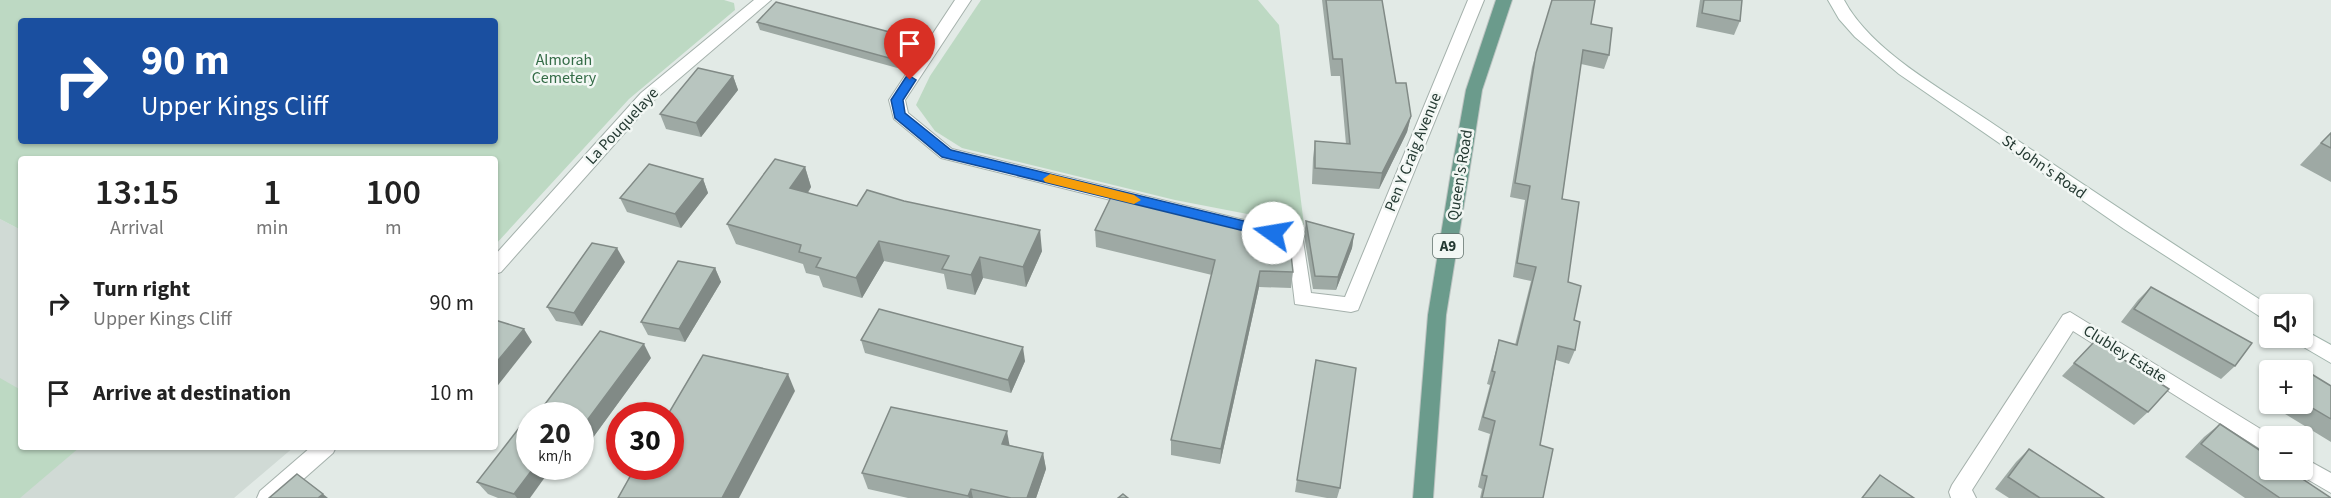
<!DOCTYPE html>
<meta charset="utf-8">
<style>
body{margin:0;font-family:"Source Sans 3",sans-serif;background:#f2f2f2;color:#222;height:100vh;display:flex;flex-direction:column;font-size:22px;white-space:nowrap}
*{box-sizing:border-box;margin:0}
p{font-size:20px;color:#767676}
.icon{flex:none;width:33px;height:33px;fill:none;stroke:currentColor;stroke-width:2;stroke-linecap:round;stroke-linejoin:round}
.map{position:relative;flex:1;overflow:hidden}
.drawer{position:absolute;left:18px;top:156px;width:480px;height:294px;display:flex;flex-direction:column;background:#fff;border-radius:6px;box-shadow:0 2px 4px #0004}
.drawer>*{flex:none}
.hud{position:absolute;left:18px;top:18px;width:480px;height:126px;border-radius:6px;box-shadow:0 2px 4px #0004;background:#1a4fa0;color:#fff;overflow:hidden}
.buttons{position:absolute;left:2259px;top:294px;display:grid;gap:12px}
.buttons a{display:grid;place-items:center;width:54px;height:54px;border-radius:6px;background:#fff;box-shadow:0 2px 4px #0004;font-size:30px}
.speed{position:absolute;left:516px;top:402px;display:flex;gap:12px;font-size:30px;font-weight:700;text-align:center}
.speed>*{display:grid;place-content:center;width:78px;height:78px;border-radius:50%;background:#fff;box-shadow:0 2px 4px #0004;line-height:1}
.speed small{font-size:15px;font-weight:400}
.speed .limit{border:9px solid #d22;background:#fff;color:#111}
.pin{position:absolute;display:grid;place-items:center;width:51px;height:51px;color:#fff;margin:-62px -26px;border-radius:50% 50% 50% 0;rotate:-45deg;box-shadow:0 0 6px #0007}
.pin .icon{rotate:45deg}
.me{position:absolute;width:66px;margin:-33px;rotate:283deg;stroke-linejoin:round;filter:drop-shadow(0 0 4px #0008)}
.turn{display:flex;align-items:center;gap:21px;height:126px;padding:0 24px;font-size:27px}
.turn .icon{width:78px;height:78px;stroke-width:2.5}
.turn b{display:block;font-size:42px;line-height:51px}
.eta{display:flex;justify-content:space-evenly;align-items:center;height:102px;text-align:center}
.eta b{font-size:36px;font-weight:600;line-height:42px}
ul{padding:0;list-style:none}
li{display:flex;align-items:center;gap:18px;height:90px;padding:0 24px}
li div{flex:1}
li b{display:block;font-size:22px}
li em{font-style:normal}
.map>svg:first-child{display:block}
</style>
<div class="map">
<svg width="2331" height="498" viewBox="0 0 2331 498">
<rect width="100%" height="100%" fill="#e2eae6"/>
<!-- built -->
<path fill="#d0dad5" d="M0,219L21,230V447H294L234,498H0Z"/>
<!-- green -->
<g fill="#bdd9c3" fill-rule="evenodd">
<path d="M0,0H724L734,3L735,10L629,99L495,245V159H21V230L0,219ZM21,21H495V141H21Z"/>
<path d="M981,0H1258L1279,25L1304,225L1175,200L962,148L935,131L916,105L930,76Z"/>
<path d="M0,378L21,390V447H80L20,498H0Z"/>
</g>
<g fill="none" stroke-linecap="round" stroke-linejoin="round">
<!-- street casing -->
<g stroke="#a5b1ac" stroke-width="2">
<g id="street">
<path d="M754,0H771L653,101L501,272L495,274V255L641,93Z"/>
<path d="M955,0H971L905,100L908,113L952,149L1302,234L1311,293L1345,297L1468,0H1484L1360,305L1358,310L1351,312L1295,304L1288,244L941,158L894,119L889,100Z"/>
<path d="M2070,312L2272,436H2270V455L2073,331L1972,490L1976,498H1951L1949,492L1952,485L2063,315Z"/>
<path d="M311,447H336L333,453L282,498H257L260,491Z"/>
<path d="M2302,457L2331,473V493L2295,472L2293,470H2302Z"/>
</g>
</g>
<!-- secondary casing -->
<g stroke="#a2b5ad" stroke-width="2">
<g id="secondary">
<path d="M1828,0H1844C1871,51 1942,89 1989,121C2082,184 2175,246 2270,306V323L2124,229L1899,74L1855,37L1839,19Z"/>
<path d="M2302,329L2331,345V363L2295,342L2293,338H2302Z"/>
</g>
</g>
<!-- primary casing -->
<g stroke="#bdc4c2" stroke-width="2">
<path id="primary" d="M1496,0H1512L1482,90L1468,179L1446,315L1433,498H1413L1428,315L1450,179L1466,90Z"/>
</g>
<!-- street -->
<use href="#street" fill="#fff" fill-rule="evenodd"/>
<!-- secondary -->
<use href="#secondary" fill="#fff" fill-rule="evenodd"/>
<!-- primary -->
<use href="#primary" fill="#6b9b8c" fill-rule="evenodd"/>
</g>
<!-- wall -->
<g fill="#9ea9a4">
<path d="M1322,0H1382L1396,83L1411,116L1407,132L1379,189L1312,184L1313,158L1315,141L1346,144L1340,76H1331Z"/>
<path d="M1552,0L1591,24L1609,55L1604,69L1581,64L1562,199L1568,282L1574,320L1575,350L1569,364L1556,360L1540,445L1543,498H1480L1482,489L1478,487L1490,434L1478,430L1490,385L1487,384L1495,354L1499,340L1515,345L1531,281L1513,277L1525,200L1510,197L1532,67Z"/>
<path d="M1700,0H1742L1740,21L1734,35L1696,27Z"/>
<path d="M757,22L918,47L901,69L760,30Z"/>
<path d="M733,76L738,90L701,137L666,129L660,114Z"/>
<path d="M2331,132V182L2300,165Z"/>
<path d="M805,167L811,187L808,193L857,206L1042,251L1026,287L983,278L975,295L947,289L944,274L884,261L862,298L823,287L819,276L806,273L803,264L736,244L727,224Z"/>
<path d="M703,179L708,193L681,228L627,212L620,198Z"/>
<path d="M1306,221L1354,234L1352,248L1336,290L1313,289L1304,235Z"/>
<path d="M1095,230L1293,272L1291,288L1259,287L1220,464L1171,455V440L1212,275L1096,247Z"/>
<path d="M625,262L582,326L556,321L547,307Z"/>
<path d="M715,268L721,282L685,342L648,335L641,322Z"/>
<path d="M2151,287L2235,366L2221,379L2121,322L2138,300Z"/>
<path d="M861,340L1025,361L1011,393L865,353Z"/>
<path d="M2095,341L2148,412L2134,425L2062,376Z"/>
<path d="M651,358L589,443L580,440V416Z"/>
<path d="M1316,360L1340,488L1337,498H1327L1295,492Z"/>
<path d="M2300,367L2331,386V442L2267,403L2270,400V404H2302V370H2296Z"/>
<path d="M2220,424L2331,498H2245L2185,457L2204,437Z"/>
<path d="M1009,445L1043,453L1046,469L1036,498H908L868,489L862,473Z"/>
<path d="M2029,449L2104,498H2009L1995,489L2016,462Z"/>
<path d="M477,482L530,498H498L488,494Z"/>
</g>
<!-- shaded-wall -->
<g fill="#818a86">
<path d="M916,39L918,47L901,69L900,61Z"/>
<path d="M733,76L738,90L701,137L696,123Z"/>
<path d="M1411,116L1407,132L1379,189L1382,173Z"/>
<path d="M805,167L811,187L797,209L790,188Z"/>
<path d="M703,179L708,193L681,228L675,214Z"/>
<path d="M1040,230L1042,251L1026,287L1023,267Z"/>
<path d="M1354,234L1352,248L1336,290L1338,277Z"/>
<path d="M879,241L884,261L862,298L856,278Z"/>
<path d="M617,248L625,262L582,326L574,313Z"/>
<path d="M980,257L983,278L975,295L971,275Z"/>
<path d="M715,268L721,282L685,342L679,329Z"/>
<path d="M1260,271L1259,287L1220,464L1221,449Z"/>
<path d="M524,329L532,342L495,389V364Z"/>
<path d="M644,344L651,358L589,443L580,430Z"/>
<path d="M1023,347L1025,361L1011,393L1008,380Z"/>
<path d="M788,374L795,391L739,498H722Z"/>
<path d="M1007,431L1010,448L1002,444Z"/>
<path d="M1043,453L1046,469L1036,498H1027Z"/>
<path d="M535,466H553L530,498H517L514,494Z"/>
<path d="M971,489L973,498H969L968,496Z"/>
<path d="M323,494L328,498H318Z"/>
</g>
<!-- building -->
<g fill="#b8c5bf" stroke="#818a86" stroke-width="1.5">
<path d="M1326,0H1382L1396,83H1406L1411,116L1382,173L1315,168V141L1350,144L1342,59H1333Z"/>
<path d="M1552,0H1595L1591,24L1612,28L1609,55L1583,50L1562,199L1579,202L1568,282L1581,286L1574,320L1580,322L1575,350L1558,346L1540,445L1553,449L1543,498H1482L1487,476L1482,475L1495,421L1483,417L1495,372L1492,371L1499,340L1517,345L1536,267L1517,263L1530,186L1515,183L1536,53Z"/>
<path d="M1704,0H1742L1740,21L1702,13Z"/>
<path d="M776,2L916,39L900,61L757,22Z"/>
<path d="M698,68L733,76L696,123L660,114Z"/>
<path d="M2331,133V148L2321,143Z"/>
<path d="M775,159L805,167L790,188L857,206L867,190L904,201L1040,230L1023,267L980,257L971,275L942,269L949,256L879,241L856,278L816,267L821,258L799,252L801,245L727,224Z"/>
<path d="M649,164L703,179L675,214L620,198Z"/>
<path d="M1112,195L1289,237L1293,272L1260,271L1221,449L1171,440L1215,260L1095,230Z"/>
<path d="M1306,221L1354,234L1338,277L1315,276Z"/>
<path d="M592,243L617,248L574,313L547,307Z"/>
<path d="M678,261L715,268L679,329L641,322Z"/>
<path d="M2151,287L2252,343L2235,366L2134,309Z"/>
<path d="M879,309L1023,347L1008,380L861,340Z"/>
<path d="M495,320L524,329L495,364Z"/>
<path d="M600,331L644,344L580,430V416H536Z"/>
<path d="M2095,341L2169,389L2148,412L2074,363Z"/>
<path d="M703,355L788,374L722,498H618L636,466H670V416H667Z"/>
<path d="M1316,360L1356,368L1340,488L1297,480Z"/>
<path d="M2300,367L2331,386V419L2302,402V370H2297Z"/>
<path d="M891,407L1007,431L1002,444L1043,453L1027,498H1011L971,489L968,496L862,473Z"/>
<path d="M523,423L529,425L530,424V466H535L514,494L477,482Z"/>
<path d="M2220,424L2270,457V470H2289L2331,498H2280L2201,444Z"/>
<path d="M2029,449L2104,498H2040L2008,477Z"/>
<path d="M297,474L323,494L318,498H269Z"/>
<path d="M1880,475L1914,498H1862Z"/>
<path d="M1123,494L1128,498H1118Z"/>
</g>
<!-- route -->
<path fill="#1a73e8" stroke="#114b97" stroke-width="1.5" d="M910,76L916,80L903,100L905,113L951,150L1273,228L1280,233L1273,238L942,157L895,118L891,100L906,77Z"/>
<!-- slow -->
<path fill="#f59e0b" d="M1050,174L1134,195L1141,200L1134,204L1045,182L1043,179Z"/>
<g text-anchor="middle" dominant-baseline="central" stroke-width="5" stroke-linejoin="round" paint-order="stroke">
<!-- shield labels -->
<rect fill="#f2f7f4" stroke="#62726c" stroke-width="1.5" x="1433" y="234" width="30" height="24" rx="4.5"/>
<g font-size="15" font-weight="bold" fill="#243932">
<text x="1448" y="246">A9</text>
</g>
<!-- park labels -->
<g font-size="16" fill="#336b46" stroke="#f2f7f4">
<text x="564" y="60">Almorah<tspan x="564" dy="18">Cemetery</tspan></text>
</g>
<!-- street labels -->
<g font-size="16" fill="#243932" stroke="#f2f7f4">
<text transform="translate(622 126) rotate(-47)">La Pouquelaye</text>
<text transform="translate(1413 152) rotate(-68)">Pen Y Craig Avenue</text>
<text transform="translate(2044 167) rotate(35)">St John's Road</text>
<text transform="translate(1460 175) rotate(-81)">Queen's Road</text>
<text transform="translate(2125 354) rotate(32)">Clubley Estate</text>
</g>
</g>
</svg>
<div class="buttons">
<a><svg class="icon" aria-label="sound" viewBox="0 0 24 24"><path d="M4 9h4l5-4v14l-5-4H4zM17 9q2 3 0 6"/></svg></a>
<a>+</a>
<a>−</a>
</div>
<div class="speed"><div>20<small>km/h</small></div><div class="limit">30</div></div>
<div class="pin" style="left:910px;top:80px;background:#d93025"><svg class="icon" aria-label="arrive" viewBox="0 0 24 24"><path d="M6 21V4h12l-3 4 3 4H6"/></svg></div>
<svg class="me" style="left:1273px;top:233px" viewBox="-20 -20 40 40"><circle r="19" fill="#fff"/><path d="M0-13L10 11 0 6-10 11z" fill="#1a73e8"/></svg>
<div class="hud">
<div class="turn"><svg class="icon" aria-label="right" viewBox="0 0 24 24"><path d="M7 20v-9h11M14 6l5 5-5 5"/></svg><div><b>90 m</b>Upper Kings Cliff</div></div>
</div>
<section class="drawer">
<div class="eta">
<div><b>13:15</b><p>Arrival</p></div>
<div><b>1</b><p>min</p></div>
<div><b>100</b><p>m</p></div>
</div>
<ul>
<li><svg class="icon" aria-label="right" viewBox="0 0 24 24"><path d="M7 20v-9h11M14 6l5 5-5 5"/></svg><div><b>Turn right</b><p>Upper Kings Cliff</p></div><em>90 m</em></li>
<li><svg class="icon" aria-label="arrive" viewBox="0 0 24 24"><path d="M6 21V4h12l-3 4 3 4H6"/></svg><div><b>Arrive at destination</b></div><em>10 m</em></li>
</ul>
</section>
</div>
